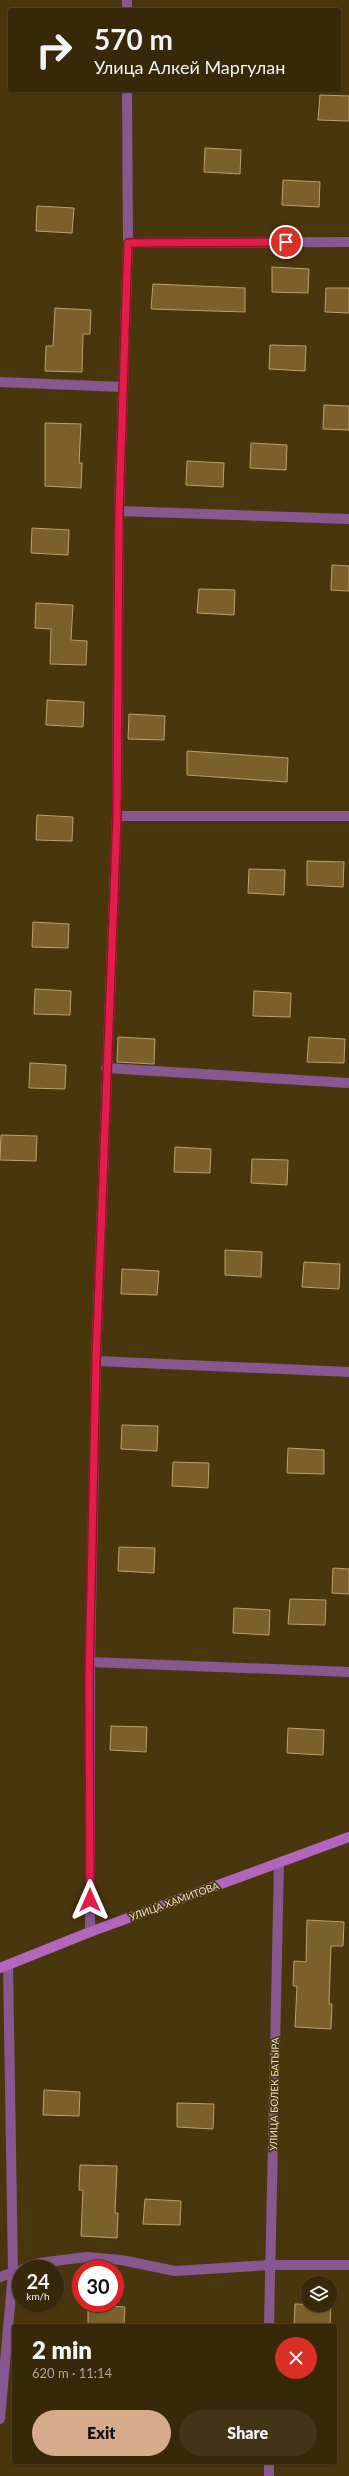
<!DOCTYPE html>
<meta charset="utf-8">
<style>
body{margin:0;font-family:Lato,sans-serif;background:#433418;color:#f1f3f6;height:100vh;display:flex;flex-direction:column;font-size:15px;white-space:nowrap}
*{box-sizing:border-box;margin:0}
p{font-size:13px;color:#aba69c}
.icon{flex:none;width:22px;height:22px;fill:none;stroke:currentColor;stroke-width:2;stroke-linecap:round;stroke-linejoin:round}
.map{position:relative;flex:1;overflow:hidden}
.details{position:absolute;left:12px;top:2324px;width:325px;height:140px;display:flex;flex-direction:column;background:#38280a;border-radius:4px;box-shadow:0 1px 3px #0004,0 0 0 1px #52442b}
.details>*{flex:none}
.hud{position:absolute;left:8px;top:8px;width:333px;height:84px;border-radius:4px;box-shadow:0 1px 3px #0004,0 0 0 1px #52442b;background:#38280a;color:#f1f3f6;overflow:hidden}
.tools{position:absolute;left:301px;top:2276px;display:grid;gap:8px}
.tools a{display:grid;place-items:center;width:36px;height:36px;border-radius:50%;background:#38280a;box-shadow:0 1px 3px #0004,0 0 0 1px #52442b;font-size:20px}
.speed{position:absolute;left:12px;top:2260px;display:flex;gap:8px;font-size:20px;font-weight:700;text-align:center}
.speed>*{display:grid;place-content:center;width:52px;height:52px;border-radius:50%;background:#38280a;box-shadow:0 1px 3px #0004,0 0 0 1px #52442b;line-height:1}
.speed small{font-size:10px;font-weight:400}
.speed .limit{border:6px solid #d22;background:#fff;color:#111}
.pin{position:absolute;display:grid;place-items:center;width:34px;height:34px;color:#fff;margin:-17px;border:2px solid #fff;border-radius:50%;box-shadow:0 1px 4px #0007}
.me{position:absolute;width:44px;margin:-22px;rotate:0deg;stroke-linejoin:round;filter:drop-shadow(0 0 3px #0008)}
.turn{display:flex;align-items:center;gap:14px;height:84px;padding:0 20px;font-size:18px}
.turn .icon{width:52px;height:52px;stroke-width:2.5}
.turn b{display:block;font-size:28px;line-height:34px}
.round{display:grid;place-items:center;flex:none;width:42px;height:42px;border-radius:21px;background:#433418}
.head{display:flex;align-items:center;justify-content:space-between;height:68px;padding:0 20px}
h1{font-size:24px;font-weight:800;line-height:30px}
.button{display:flex;gap:8px;margin-top:auto;padding:8px 20px}
.button a{flex:1;height:46px;border-radius:24px;background:#d6ab8b;color:#111;font-size:16px;font-weight:800;line-height:46px;text-align:center}
.button a+a{background:#433418;color:#f1f3f6}
.map>svg:first-child{display:block}
</style>
<div class="map">
<svg width="349" height="2476" viewBox="0 0 349 2476">
<rect width="100%" height="100%" fill="#4a360d"/>
<!-- building -->
<g fill="#7b602c" stroke="#bc9f6b">
<path d="M320,95L349,96V121L318,120Z"/>
<path d="M205,148L241,150L240,174L204,172Z"/>
<path d="M283,180L320,182L319,207L282,205Z"/>
<path d="M37,206L74,208L72,233L36,231Z"/>
<path d="M272,267L309,269L308,293L272,292Z"/>
<path d="M153,284L245,288V312L151,309Z"/>
<path d="M326,288H349V313L325,312Z"/>
<path d="M55,308L91,310L90,334H83L82,372L45,371L46,346H53Z"/>
<path d="M270,345L306,346L305,371L269,369Z"/>
<path d="M324,405L349,406V430L323,429Z"/>
<path d="M45,423L81,424L79,463H82L81,488L45,486Z"/>
<path d="M251,443L287,445L286,470L250,468Z"/>
<path d="M187,461L224,463L223,487L186,485Z"/>
<path d="M32,528L69,530L68,555L31,553Z"/>
<path d="M332,565L349,566V591L331,590Z"/>
<path d="M199,589L235,590L234,615L197,613Z"/>
<path d="M36,603L73,605L71,640L87,641L86,665L50,664L51,629L35,628Z"/>
<path d="M47,700L84,702L83,727L46,725Z"/>
<path d="M129,714L165,716L164,740L128,739Z"/>
<path d="M187,751L288,758L287,782L187,775Z"/>
<path d="M37,815L73,817L72,841L36,840Z"/>
<path d="M307,861L344,862L343,887L307,885Z"/>
<path d="M249,869L285,870L284,895L248,893Z"/>
<path d="M33,922L69,924L68,948L32,947Z"/>
<path d="M35,989L71,991L70,1015L34,1014Z"/>
<path d="M254,991L291,993L290,1017L253,1016Z"/>
<path d="M118,1037L155,1039L154,1064L117,1062Z"/>
<path d="M309,1037L345,1039L344,1063L307,1062Z"/>
<path d="M30,1063L66,1065L65,1089L29,1088Z"/>
<path d="M1,1135L37,1136L36,1161L0,1160Z"/>
<path d="M175,1147L211,1149L210,1173L174,1172Z"/>
<path d="M252,1159L288,1160L287,1185L251,1183Z"/>
<path d="M225,1250L262,1252L261,1277L225,1275Z"/>
<path d="M304,1262L340,1264L339,1289L302,1287Z"/>
<path d="M122,1269L159,1271L157,1295L121,1294Z"/>
<path d="M122,1425L158,1426L157,1451L121,1449Z"/>
<path d="M288,1448L324,1450V1474L287,1473Z"/>
<path d="M173,1462L209,1463L208,1488L172,1486Z"/>
<path d="M119,1547L155,1548L154,1573L118,1571Z"/>
<path d="M333,1568L349,1569V1594L332,1593Z"/>
<path d="M290,1599L326,1600L325,1625L288,1624Z"/>
<path d="M234,1608L270,1610L269,1635L233,1633Z"/>
<path d="M111,1726L147,1727L146,1752L110,1750Z"/>
<path d="M288,1728L324,1730L323,1755L287,1753Z"/>
<path d="M307,1920L344,1922L343,1946H331L329,2004H332L331,2029L295,2027L297,1986H293L294,1961L306,1962Z"/>
<path d="M44,2090L80,2092L79,2116L43,2115Z"/>
<path d="M177,2103L214,2104L213,2129L177,2127Z"/>
<path d="M80,2165L117,2166L115,2213H118L117,2238L81,2236L83,2190H79Z"/>
<path d="M145,2199L181,2201L180,2225L143,2224Z"/>
<path d="M295,2304L331,2305L330,2326H294Z"/>
<path d="M88,2305L125,2307L124,2326H88Z"/>
</g>
<g fill="none" stroke-linecap="round" stroke-linejoin="round">
<!-- street -->
<g stroke="#87588f" stroke-width="10">
<path d="M127,0V10"/>
<path d="M128,243L349,242"/>
<path d="M0,382L123,387"/>
<path d="M119,511L349,519"/>
<path d="M117,816H349"/>
<path d="M106,1068L349,1083"/>
<path d="M96,1361L349,1372"/>
<path d="M90,1662L349,1672"/>
<path d="M90,1932V1662L96,1361L117,816L119,511L128,243L127,90"/>
<path d="M23,2269L39,2263L86,2257L121,2260L175,2271L270,2265H349"/>
<path d="M0,2277L17,2271"/>
<path d="M269,2326L279,1863"/>
<path d="M0,2419L13,2272L8,1965"/>
<path d="M269,2462V2476"/>
</g>
<!-- secondary -->
<path stroke="#b166be" stroke-width="10" d="M0,1968L90,1932L349,1837"/>
</g>
<g fill="none" stroke-linecap="round" stroke-linejoin="round">
<!-- route casing -->
<g stroke="#92132f" stroke-width="10">
<path id="route" d="M90,1900L89,1679L96,1361L117,816L119,511L128,243L286,242"/>
</g>
<!-- route -->
<use href="#route" stroke="#e11d48" stroke-width="7"/>
</g>
<g text-anchor="middle" dominant-baseline="central" stroke-width="3.5" stroke-linejoin="round" paint-order="stroke">
<!-- street labels -->
<g font-size="10" fill="#eddec4" stroke="#4a360d">
<text transform="translate(174 1901) rotate(-20)">УЛИЦА ХАМИТОВА</text>
<text transform="translate(274 2094) rotate(-89)">УЛИЦА БОЛЕК БАТЫРА</text>
</g>
</g>
</svg>
<div class="tools">
<a><svg class="icon" aria-label="layers" viewBox="0 0 24 24"><path d="M12 4l9 5-9 5-9-5zM3 14l9 5 9-5"/></svg></a>
</div>
<div class="speed"><div>24<small>km/h</small></div><div class="limit">30</div></div>
<div class="pin" style="left:286px;top:242px;background:#d93025"><svg class="icon" aria-label="arrive" viewBox="0 0 24 24"><path d="M6 21V4h12l-3 4 3 4H6"/></svg></div>
<svg class="me" style="left:90px;top:1900px" viewBox="-20 -20 40 40"><path d="M0-17L14 15 0 8-14 15z" fill="#e11d48" stroke="#fff" stroke-width="4"/></svg>
<div class="hud">
<div class="turn"><svg class="icon" aria-label="right" viewBox="0 0 24 24"><path d="M7 20v-9h11M14 6l5 5-5 5"/></svg><div><b>570 m</b>Улица Алкей Маргулан</div></div>
</div>
<section class="details">
<div class="head"><div><h1>2 min</h1><p>620 m · 11:14</p></div><a class="round" style="background:#d93025;color:#fff"><svg class="icon" aria-label="close" viewBox="0 0 24 24"><path d="M6 6l12 12M18 6L6 18"/></svg></a></div>
<div class="button"><a>Exit</a><a>Share</a></div>
</section>
</div>
